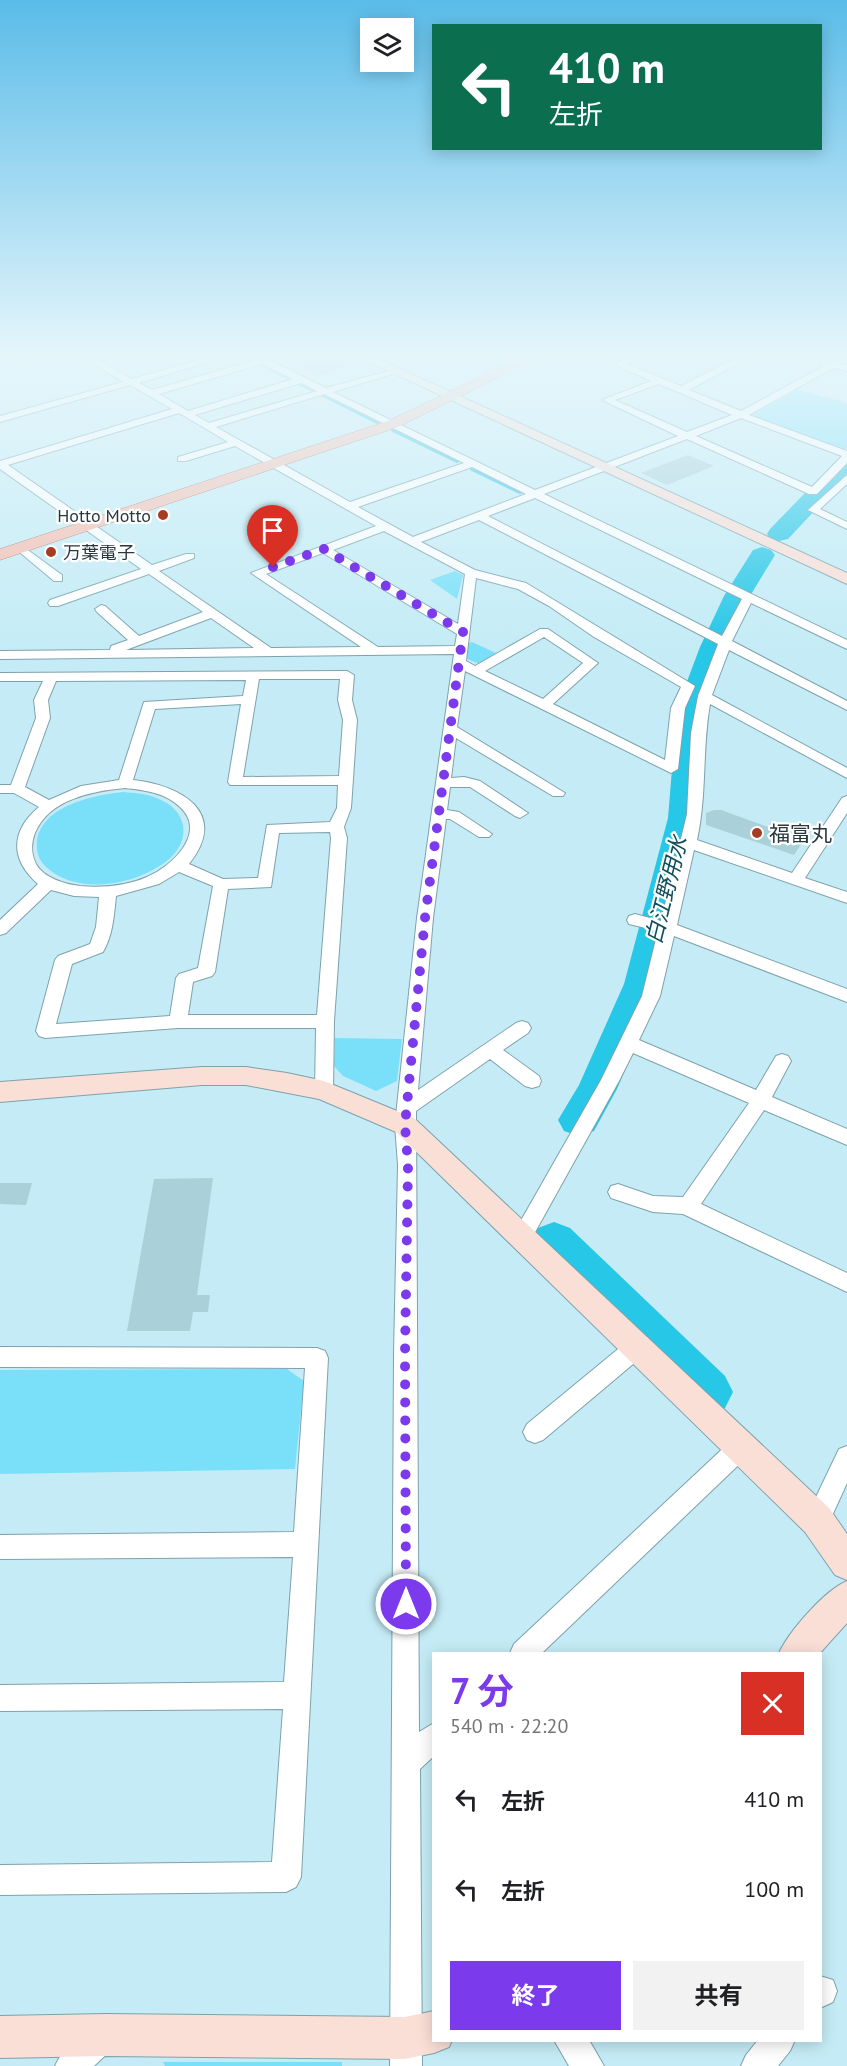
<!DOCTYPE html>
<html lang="ja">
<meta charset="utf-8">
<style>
body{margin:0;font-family:"PT Sans","Noto Sans JP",sans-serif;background:#f2f2f2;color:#202124;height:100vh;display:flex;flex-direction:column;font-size:22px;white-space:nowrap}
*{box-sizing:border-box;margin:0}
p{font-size:20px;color:#757577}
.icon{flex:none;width:33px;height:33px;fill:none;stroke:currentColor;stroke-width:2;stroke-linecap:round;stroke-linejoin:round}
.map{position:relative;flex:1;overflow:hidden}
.side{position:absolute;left:432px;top:1652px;width:390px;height:390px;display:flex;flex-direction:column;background:#fff;border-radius:0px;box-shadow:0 3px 15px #0003}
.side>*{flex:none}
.hud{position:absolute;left:432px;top:24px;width:390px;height:126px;border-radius:0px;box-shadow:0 3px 15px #0003;background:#0b6e4f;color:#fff;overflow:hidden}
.controls{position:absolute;left:360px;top:18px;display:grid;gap:12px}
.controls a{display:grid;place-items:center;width:54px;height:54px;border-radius:0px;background:#fff;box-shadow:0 3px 15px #0003;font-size:30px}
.pin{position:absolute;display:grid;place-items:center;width:51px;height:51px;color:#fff;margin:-62px -26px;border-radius:50% 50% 50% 0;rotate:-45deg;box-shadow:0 0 6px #0007}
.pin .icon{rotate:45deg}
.me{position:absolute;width:66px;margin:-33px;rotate:0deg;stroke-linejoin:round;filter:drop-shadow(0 0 4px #0008)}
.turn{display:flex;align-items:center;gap:21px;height:126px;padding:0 18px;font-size:27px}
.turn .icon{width:78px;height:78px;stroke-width:2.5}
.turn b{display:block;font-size:42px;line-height:51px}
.round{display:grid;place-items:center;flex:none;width:63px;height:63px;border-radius:0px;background:#f2f2f2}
.summary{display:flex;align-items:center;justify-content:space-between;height:102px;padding:0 18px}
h1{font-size:36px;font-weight:700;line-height:45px;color:#7c3aed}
.primary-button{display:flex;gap:12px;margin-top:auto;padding:12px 18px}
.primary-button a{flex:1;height:69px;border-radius:0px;background:#7c3aed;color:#fff;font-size:24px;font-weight:700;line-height:69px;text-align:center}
.primary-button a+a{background:#f2f2f2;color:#202124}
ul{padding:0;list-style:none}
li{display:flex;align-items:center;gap:18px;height:90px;padding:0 18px}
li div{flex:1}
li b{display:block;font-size:22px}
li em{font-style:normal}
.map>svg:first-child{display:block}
</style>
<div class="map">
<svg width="847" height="2066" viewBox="0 0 847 2066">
<rect width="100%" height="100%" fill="#c5ecf6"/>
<!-- green -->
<g fill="#7ae0f9">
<path d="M797,390L847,403V449H841L756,418L754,414Z"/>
<path d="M455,571L463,575L457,599L430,580Z"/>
<path d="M472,642L496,653L480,664L467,659L469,643Z"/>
<path d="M123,792C137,793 151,794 163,801C189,814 190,842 168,860C137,885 77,897 45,866C38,859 36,850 37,841C42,805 95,795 123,792Z"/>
<path d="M335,1038L402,1039L397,1081L376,1091L343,1076L334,1066Z"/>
<path d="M287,1369L304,1381L295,1469L0,1474V1370Z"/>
<path d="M163,2062H342V2066H165Z"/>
</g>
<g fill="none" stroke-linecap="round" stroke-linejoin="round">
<!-- stream -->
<g stroke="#26c7e7" stroke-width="4">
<path d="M243,355L377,422"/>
<path d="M393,430L457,461"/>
<path d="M472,469L520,492"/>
</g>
<!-- river -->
<g fill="#26c7e7" fill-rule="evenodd">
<path d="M847,456V476L788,539L779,541L770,539L767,534L770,529L839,458Z"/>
<path d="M762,547L771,550L775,555L750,596L728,647L707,708L700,818L662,984L617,1089L594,1131L579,1136L564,1131L558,1120L579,1085L624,984L668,818L677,708L700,647L724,596L753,550Z"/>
<path d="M554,1222L570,1228L725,1376L733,1392L725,1408L708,1415L691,1408L538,1254L531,1241L538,1228Z"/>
</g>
</g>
<!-- building -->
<g fill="#aad0da">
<path d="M278,355H352L364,362L317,376Z"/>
<path d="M688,455L714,466L667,485L641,473Z"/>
<path d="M714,810H721L804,840L794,855L706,825V813Z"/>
<path d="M213,1178L197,1295H210L208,1312H193L190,1331H127L154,1179Z"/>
<path d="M0,1183H32L26,1205L0,1204Z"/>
</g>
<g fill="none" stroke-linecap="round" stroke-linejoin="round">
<!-- street casing -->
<g stroke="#7da2ab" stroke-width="2">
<g id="street">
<path d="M31,355H47L20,364L16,361Z"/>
<path d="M79,355H90L132,379L217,355H232L139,383L152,390L255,360L247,355H259L326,388L396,369V373L333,392L535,490L678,436L602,400L651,381L614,364L632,355H644L627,364L681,386L742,355H754L689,390L741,411L824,366L796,355H810L831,362L838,358L842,361L840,364L847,365V371L833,368L749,415L847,451V463L817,494H809L687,439L544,494L847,640V649L751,603L732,641L847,701V710L729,650L712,695L847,768V778L710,704C702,749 707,795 697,840L792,873L842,798L847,796V813L805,878L847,892V903L694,850L677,925L847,989V1002L674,936L660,996L639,1040L756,1090L776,1056L782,1054L788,1056L791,1061L772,1097L847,1129V1145L764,1110L701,1204L847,1273V1292L683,1214L653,1212L611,1198L608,1192L611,1186L618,1184L653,1196L683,1197L749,1103L633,1053L619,1081L529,1243L522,1246L515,1243L512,1237L515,1231L601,1080L642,996L658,931L629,924L627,920L629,916L635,914L661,921L687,814L691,733L698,696L718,644L479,520L421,542L475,570L526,583L695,686L685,708L678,769L671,773L465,671L457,727L565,793L563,796H553L456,738L451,778L464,777L480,781L528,813L520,818L515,816L470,787H450L447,810L459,812L492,834L489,837H479L450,819H446L433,918L418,1090L516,1023L522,1021L528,1023L531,1028L528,1033L503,1050L539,1076L541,1081L539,1086L532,1088L525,1086L490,1059L416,1111L419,1732L434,1723V1756L420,1769L422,2066H390L394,1354L398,1165L395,1125L417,918L454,654L0,659V651L110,650L111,646L128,640L97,612L95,609L101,605L105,606L139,636L203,612L149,574L58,606H50L48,603L50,600L141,569L0,469V461L172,409L130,385L0,422V416L123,382ZM262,364L293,379L188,411L159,394ZM301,383L317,391L209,423L195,415ZM659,384L732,415L687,432L615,400ZM324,394L464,463L350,502L216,427ZM179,413L228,442L178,457V461H186L235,446L376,526L251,573L361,647L271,648L159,571L194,558V554H186L152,565L8,465ZM741,418L842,456L812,487L696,436ZM472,467L526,494L413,537L358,507ZM535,498L742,599L722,636L488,516ZM384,531L465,574L458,624L333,550ZM323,553L457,634L455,646L378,647L266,574ZM476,578L518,589L549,606L594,637L681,687L671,708L665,760L553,704L598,663L548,629H540L475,666L466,661ZM211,618L254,648L126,650ZM544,637L583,663L543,699L485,671Z"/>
<path d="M847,475V484L820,509L847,522V529L808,510Z"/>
<path d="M21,545L62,575V581H54L17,550L15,548Z"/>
<path d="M347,671L354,675L352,700L357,720L351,808L344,827L347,838L334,1021L333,1091L331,1096L324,1098L317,1096L315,1091L316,1028H178L45,1038L39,1036L36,1031L55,960L58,956L90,944L96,927L99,897L74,896L51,890L6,933L0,935V920L38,884C10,860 10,831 39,807L14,793H0V785H11L36,718L34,700L43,681H0V673ZM259,679H340L338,700L343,720L339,776L243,777ZM246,680L243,696L144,702L119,780L81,786L49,800L25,787L50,718L48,700L56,681ZM241,704L228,782L230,785H338L337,808L330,822L267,825L258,878L223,879L189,864C230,813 181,785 133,780L155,709ZM125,788C144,790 166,793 180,807C208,833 171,867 147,877C126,886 102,888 80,886C64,884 44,878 36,864C31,854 31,843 35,833C49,799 93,791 125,788ZM330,832L331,838L317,1015H188L193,982L212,976L215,972L228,889L271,887L279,833ZM179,872L213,886L198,968L179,974L176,978L170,1016L56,1024L72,964L103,952C113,935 114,915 116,896L159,884Z"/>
<path d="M637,1337L645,1340L648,1347L645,1354L543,1440L535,1443L527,1440L523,1432L527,1424L629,1340Z"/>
<path d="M0,1347L317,1348L325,1351L328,1358L301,1877L296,1887L286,1892L0,1895V1865L272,1862L283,1709L0,1711V1685L284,1682L293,1557L0,1559V1535L294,1532L305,1368L0,1367Z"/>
<path d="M741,1436L749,1439L753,1447L749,1455L542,1653H510L514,1644L733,1439Z"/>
<path d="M847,1446V1483L826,1529L817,1532L808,1529L805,1520L839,1449Z"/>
<path d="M820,1976L833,1980L837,1991L833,2002L820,2008Z"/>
<path d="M99,2024L110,2029L115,2040L110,2051L94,2066H55C63,2048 81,2032 99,2024Z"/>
<path d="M554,2040H589L604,2066H569Z"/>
<path d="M758,2040H795L790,2051L778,2066H741L746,2055Z"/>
</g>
</g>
<!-- secondary casing -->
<g stroke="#7da2ab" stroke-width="2">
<g id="secondary">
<path d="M354,355H370L847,573V584Z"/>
<path d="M202,1067H246L287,1073L324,1081L414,1118L829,1508L847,1534V1580L835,1575L805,1532L396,1132L319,1099L246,1085H202L0,1102V1082Z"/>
<path d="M847,1581V1623L820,1653H779C789,1631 825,1590 847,1581Z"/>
<path d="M434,2011V2040H452L449,2047L434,2053L405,2059L105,2056L0,2058V2016L105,2014L405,2017Z"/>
</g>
</g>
<!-- primary casing -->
<g stroke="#aa7365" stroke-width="1">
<path id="primary" d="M527,355H544L398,427L0,560V549L388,421Z"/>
</g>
<!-- street -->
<use href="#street" fill="#fff" fill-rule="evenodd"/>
<!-- secondary -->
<use href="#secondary" fill="#fadfd7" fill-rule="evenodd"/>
<!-- primary -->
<use href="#primary" fill="#f6beb0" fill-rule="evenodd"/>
</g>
<!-- sky -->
<linearGradient id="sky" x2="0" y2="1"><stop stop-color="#5abce8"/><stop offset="0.55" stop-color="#e5f6fb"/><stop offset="1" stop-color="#e5f6fb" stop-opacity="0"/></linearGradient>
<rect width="847" height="645" fill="url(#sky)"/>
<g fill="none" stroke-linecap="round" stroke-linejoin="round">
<!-- route -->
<path stroke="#7c3aed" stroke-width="10" stroke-dasharray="0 18" d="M273,567L324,549L463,632L425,918L405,1125L408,1165L405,1354L406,1604"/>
</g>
<!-- markers -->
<g fill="#a63d22" stroke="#fff" stroke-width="2">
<circle cx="163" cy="515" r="6"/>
<circle cx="51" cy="552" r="6"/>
<circle cx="757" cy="833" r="6"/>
</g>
<g text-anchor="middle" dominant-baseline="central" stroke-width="4.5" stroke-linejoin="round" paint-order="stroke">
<!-- far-poi labels -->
<g font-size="18" fill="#28383c" stroke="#fff" text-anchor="end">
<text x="151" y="515">Hotto Motto</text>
<text x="63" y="552" text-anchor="start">万葉電子</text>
</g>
<!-- poi labels -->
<g font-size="21" fill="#28383c" stroke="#fff" text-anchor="start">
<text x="769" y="833">福富丸</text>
</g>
<!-- water labels -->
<g font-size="22" font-style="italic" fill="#0f4e5b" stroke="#fff">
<text transform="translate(666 890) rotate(-76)">白江野用水</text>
</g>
</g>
</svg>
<div class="controls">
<a><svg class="icon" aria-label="layers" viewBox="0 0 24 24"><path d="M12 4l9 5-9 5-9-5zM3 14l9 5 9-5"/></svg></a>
</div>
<div class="pin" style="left:273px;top:567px;background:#d93025"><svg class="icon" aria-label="arrive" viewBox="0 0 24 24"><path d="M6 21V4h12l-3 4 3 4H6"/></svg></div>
<svg class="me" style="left:406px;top:1604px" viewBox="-20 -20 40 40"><circle r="17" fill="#7c3aed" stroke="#fff" stroke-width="3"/><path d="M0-11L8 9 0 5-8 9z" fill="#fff"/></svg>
<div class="hud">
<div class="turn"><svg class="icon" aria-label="left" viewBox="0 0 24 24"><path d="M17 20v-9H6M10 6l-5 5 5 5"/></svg><div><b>410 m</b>左折</div></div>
</div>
<section class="side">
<div class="summary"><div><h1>7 分</h1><p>540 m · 22:20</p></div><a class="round" style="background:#d93025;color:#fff"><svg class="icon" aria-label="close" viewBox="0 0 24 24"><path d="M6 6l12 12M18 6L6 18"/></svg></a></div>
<ul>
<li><svg class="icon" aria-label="left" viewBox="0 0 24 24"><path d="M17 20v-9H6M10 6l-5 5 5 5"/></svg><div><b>左折</b></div><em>410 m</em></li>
<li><svg class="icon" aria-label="left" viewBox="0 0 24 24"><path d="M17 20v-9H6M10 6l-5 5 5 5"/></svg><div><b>左折</b></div><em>100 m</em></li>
</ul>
<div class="primary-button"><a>終了</a><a>共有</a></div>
</section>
</div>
